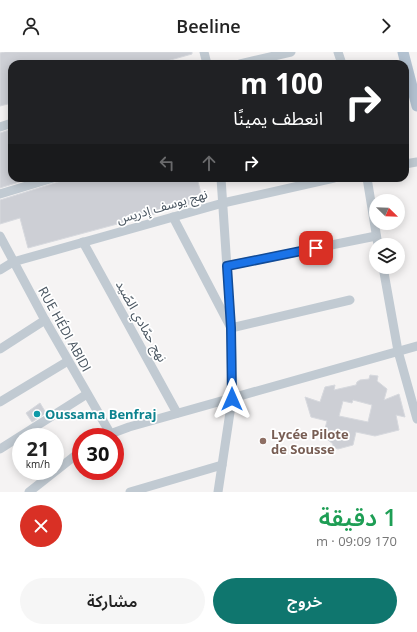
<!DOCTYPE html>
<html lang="ar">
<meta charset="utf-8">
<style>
body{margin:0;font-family:"Open Sans","Noto Sans Arabic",sans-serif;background:#f6f6f6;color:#222;direction:rtl;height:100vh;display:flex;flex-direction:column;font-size:15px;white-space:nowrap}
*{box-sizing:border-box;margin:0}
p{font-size:13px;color:#767676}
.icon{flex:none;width:22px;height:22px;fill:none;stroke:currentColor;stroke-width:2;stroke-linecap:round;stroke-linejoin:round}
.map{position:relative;height:440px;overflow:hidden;direction:ltr}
.panel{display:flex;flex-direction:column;background:#fff;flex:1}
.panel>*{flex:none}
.top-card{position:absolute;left:8px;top:8px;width:401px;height:122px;border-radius:12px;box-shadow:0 2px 10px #0003;direction:rtl;background:#202124;color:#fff;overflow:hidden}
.needle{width:26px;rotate:113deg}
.controls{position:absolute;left:369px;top:142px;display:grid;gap:8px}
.controls a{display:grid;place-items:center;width:36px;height:36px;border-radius:50%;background:#fff;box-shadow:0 2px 10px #0003;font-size:20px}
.speed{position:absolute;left:12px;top:376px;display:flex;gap:8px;font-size:20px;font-weight:700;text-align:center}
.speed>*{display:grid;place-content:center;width:52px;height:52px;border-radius:50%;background:#fff;box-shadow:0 2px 10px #0003;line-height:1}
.speed small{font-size:10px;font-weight:400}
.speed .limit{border:6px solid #d22;background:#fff;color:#111}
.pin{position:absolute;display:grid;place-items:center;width:34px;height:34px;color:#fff;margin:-17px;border-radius:8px;box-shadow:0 2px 6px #0006}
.me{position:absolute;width:44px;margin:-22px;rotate:0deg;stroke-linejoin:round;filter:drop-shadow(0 0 3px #0008)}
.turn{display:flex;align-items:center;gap:14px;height:84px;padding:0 20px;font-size:18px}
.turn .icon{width:52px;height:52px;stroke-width:2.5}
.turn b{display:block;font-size:28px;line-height:34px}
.lanes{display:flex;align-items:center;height:38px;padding:0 20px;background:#0003;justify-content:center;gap:20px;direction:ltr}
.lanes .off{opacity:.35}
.round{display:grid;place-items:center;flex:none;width:42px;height:42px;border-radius:21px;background:#f6f6f6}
.overview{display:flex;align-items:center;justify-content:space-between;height:68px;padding:0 20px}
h1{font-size:24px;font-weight:600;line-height:30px;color:#1e9e55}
.button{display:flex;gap:8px;margin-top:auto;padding:8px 20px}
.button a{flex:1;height:46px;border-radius:24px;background:#0f766e;color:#fff;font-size:16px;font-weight:600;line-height:46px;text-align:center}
.button a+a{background:#f6f6f6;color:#222}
header{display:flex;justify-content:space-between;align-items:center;height:52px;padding:0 20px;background:#fff;font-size:18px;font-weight:600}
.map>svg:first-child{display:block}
</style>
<header><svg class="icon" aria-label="forward" viewBox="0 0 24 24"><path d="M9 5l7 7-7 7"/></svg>Beeline<svg class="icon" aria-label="person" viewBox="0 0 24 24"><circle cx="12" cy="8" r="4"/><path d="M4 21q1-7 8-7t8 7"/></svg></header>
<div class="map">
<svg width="417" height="440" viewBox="0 0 417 440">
<rect width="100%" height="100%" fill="#f5f3f3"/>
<!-- building -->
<g fill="#cdcfd5" stroke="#d7d9de" fill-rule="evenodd">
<path d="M5,0H192V2L156,12H12V51L0,54V1Z"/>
<path d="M12,77V126H32L0,136V81Z"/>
<path d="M71,126H197L203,149L28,196L20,166L0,172V148Z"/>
<path d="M370,323L378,324L377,329L387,337L384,348L399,342L405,365L396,363L399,378L375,384L356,380L353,393L338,397L332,395L333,392L323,384L327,369L311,365L305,345L320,350L325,335L335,333L334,338L356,333L357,330L360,328L369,327ZM353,348L372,353L368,370L339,364L343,349L352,351Z"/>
<path d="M40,351L46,361L32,370L26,361Z"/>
</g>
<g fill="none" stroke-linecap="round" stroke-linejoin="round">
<!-- minor -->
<g stroke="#c1cad2" stroke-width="9">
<path d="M204,0L207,12"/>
<path d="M338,0L342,12"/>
<path d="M240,12L291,0"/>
<path d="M0,75L12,71"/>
<path d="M405,112L417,110"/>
<path d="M367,126L378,193"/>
<path d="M0,142L53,126"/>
<path d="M173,165L231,276L350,248"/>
<path d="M0,184L45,268L110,381"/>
<path d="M83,190L177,361"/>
<path d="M227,214L376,184"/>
<path d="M383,215L398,299L417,367"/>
<path d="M0,218L13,210L223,151L334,126"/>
<path d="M0,297L45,268"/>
<path d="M0,350L68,309"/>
<path d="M102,385L129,375L417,294"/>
<path d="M0,397L87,342"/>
<path d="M29,440L81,399"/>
<path d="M130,440L222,413"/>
<path d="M218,440L232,347V309L231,276L221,126"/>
</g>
<!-- major -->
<path stroke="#b3c2d1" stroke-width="11" d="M403,0L417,54"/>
</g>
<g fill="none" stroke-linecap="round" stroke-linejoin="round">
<!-- route casing -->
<g stroke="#114b97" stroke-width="10">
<path id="route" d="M232,347L231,276L227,214L316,196"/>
</g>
<!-- route -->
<use href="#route" stroke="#1a73e8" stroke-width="7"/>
</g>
<!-- markers -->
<circle fill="#0f9aa8" stroke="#fff" stroke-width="1.5" cx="37" cy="362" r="4"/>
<circle fill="#8d6e63" stroke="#fff" stroke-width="1.5" cx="263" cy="389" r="4"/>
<g text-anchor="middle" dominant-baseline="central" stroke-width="3.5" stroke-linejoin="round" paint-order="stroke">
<!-- street labels -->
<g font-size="13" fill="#4a5661" stroke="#fff">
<text transform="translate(162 154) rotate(-16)">نهج يوسف إدريس</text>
<text transform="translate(142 269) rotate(61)">نهج حمّادي الصّيد</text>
<text transform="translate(65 277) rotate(61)">RUE HÉDI ABIDI</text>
</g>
<!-- culture labels -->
<g font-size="13" font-weight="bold" fill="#0d838f" stroke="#fff" text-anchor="start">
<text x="45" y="362">Oussama Benfraj</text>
</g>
<!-- education labels -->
<g font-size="13" font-weight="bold" fill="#785e54" stroke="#fff" text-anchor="start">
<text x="271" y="382">Lycée Pilote<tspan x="271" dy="15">de Sousse</tspan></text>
</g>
</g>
</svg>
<div class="controls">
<a><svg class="needle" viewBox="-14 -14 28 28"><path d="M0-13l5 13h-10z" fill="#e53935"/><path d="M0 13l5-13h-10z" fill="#767676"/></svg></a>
<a><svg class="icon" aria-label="layers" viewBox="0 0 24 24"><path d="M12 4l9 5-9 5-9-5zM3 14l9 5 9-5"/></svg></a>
</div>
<div class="speed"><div>21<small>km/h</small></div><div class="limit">30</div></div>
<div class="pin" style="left:316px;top:196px;background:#d93025"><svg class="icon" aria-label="arrive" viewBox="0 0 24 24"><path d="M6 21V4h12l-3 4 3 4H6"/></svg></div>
<svg class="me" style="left:232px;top:347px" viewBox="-20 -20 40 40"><path d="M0-17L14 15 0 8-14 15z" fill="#1a73e8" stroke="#fff" stroke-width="4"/></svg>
<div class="top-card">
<div class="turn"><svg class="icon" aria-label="right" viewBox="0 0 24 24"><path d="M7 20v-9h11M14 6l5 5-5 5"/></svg><div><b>100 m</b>انعطف يمينًا</div></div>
<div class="lanes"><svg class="icon off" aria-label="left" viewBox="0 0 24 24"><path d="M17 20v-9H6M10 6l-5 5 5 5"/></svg><svg class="icon off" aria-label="ahead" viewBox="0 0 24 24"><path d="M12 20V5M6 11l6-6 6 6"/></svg><svg class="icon" aria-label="right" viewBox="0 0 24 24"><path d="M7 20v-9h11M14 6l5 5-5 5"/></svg></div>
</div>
</div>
<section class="panel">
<div class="overview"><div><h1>1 دقيقة</h1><p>170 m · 09:09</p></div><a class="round" style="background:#d93025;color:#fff"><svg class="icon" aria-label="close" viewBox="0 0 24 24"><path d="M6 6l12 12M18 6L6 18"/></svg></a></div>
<div class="button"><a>خروج</a><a>مشاركة</a></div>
</section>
